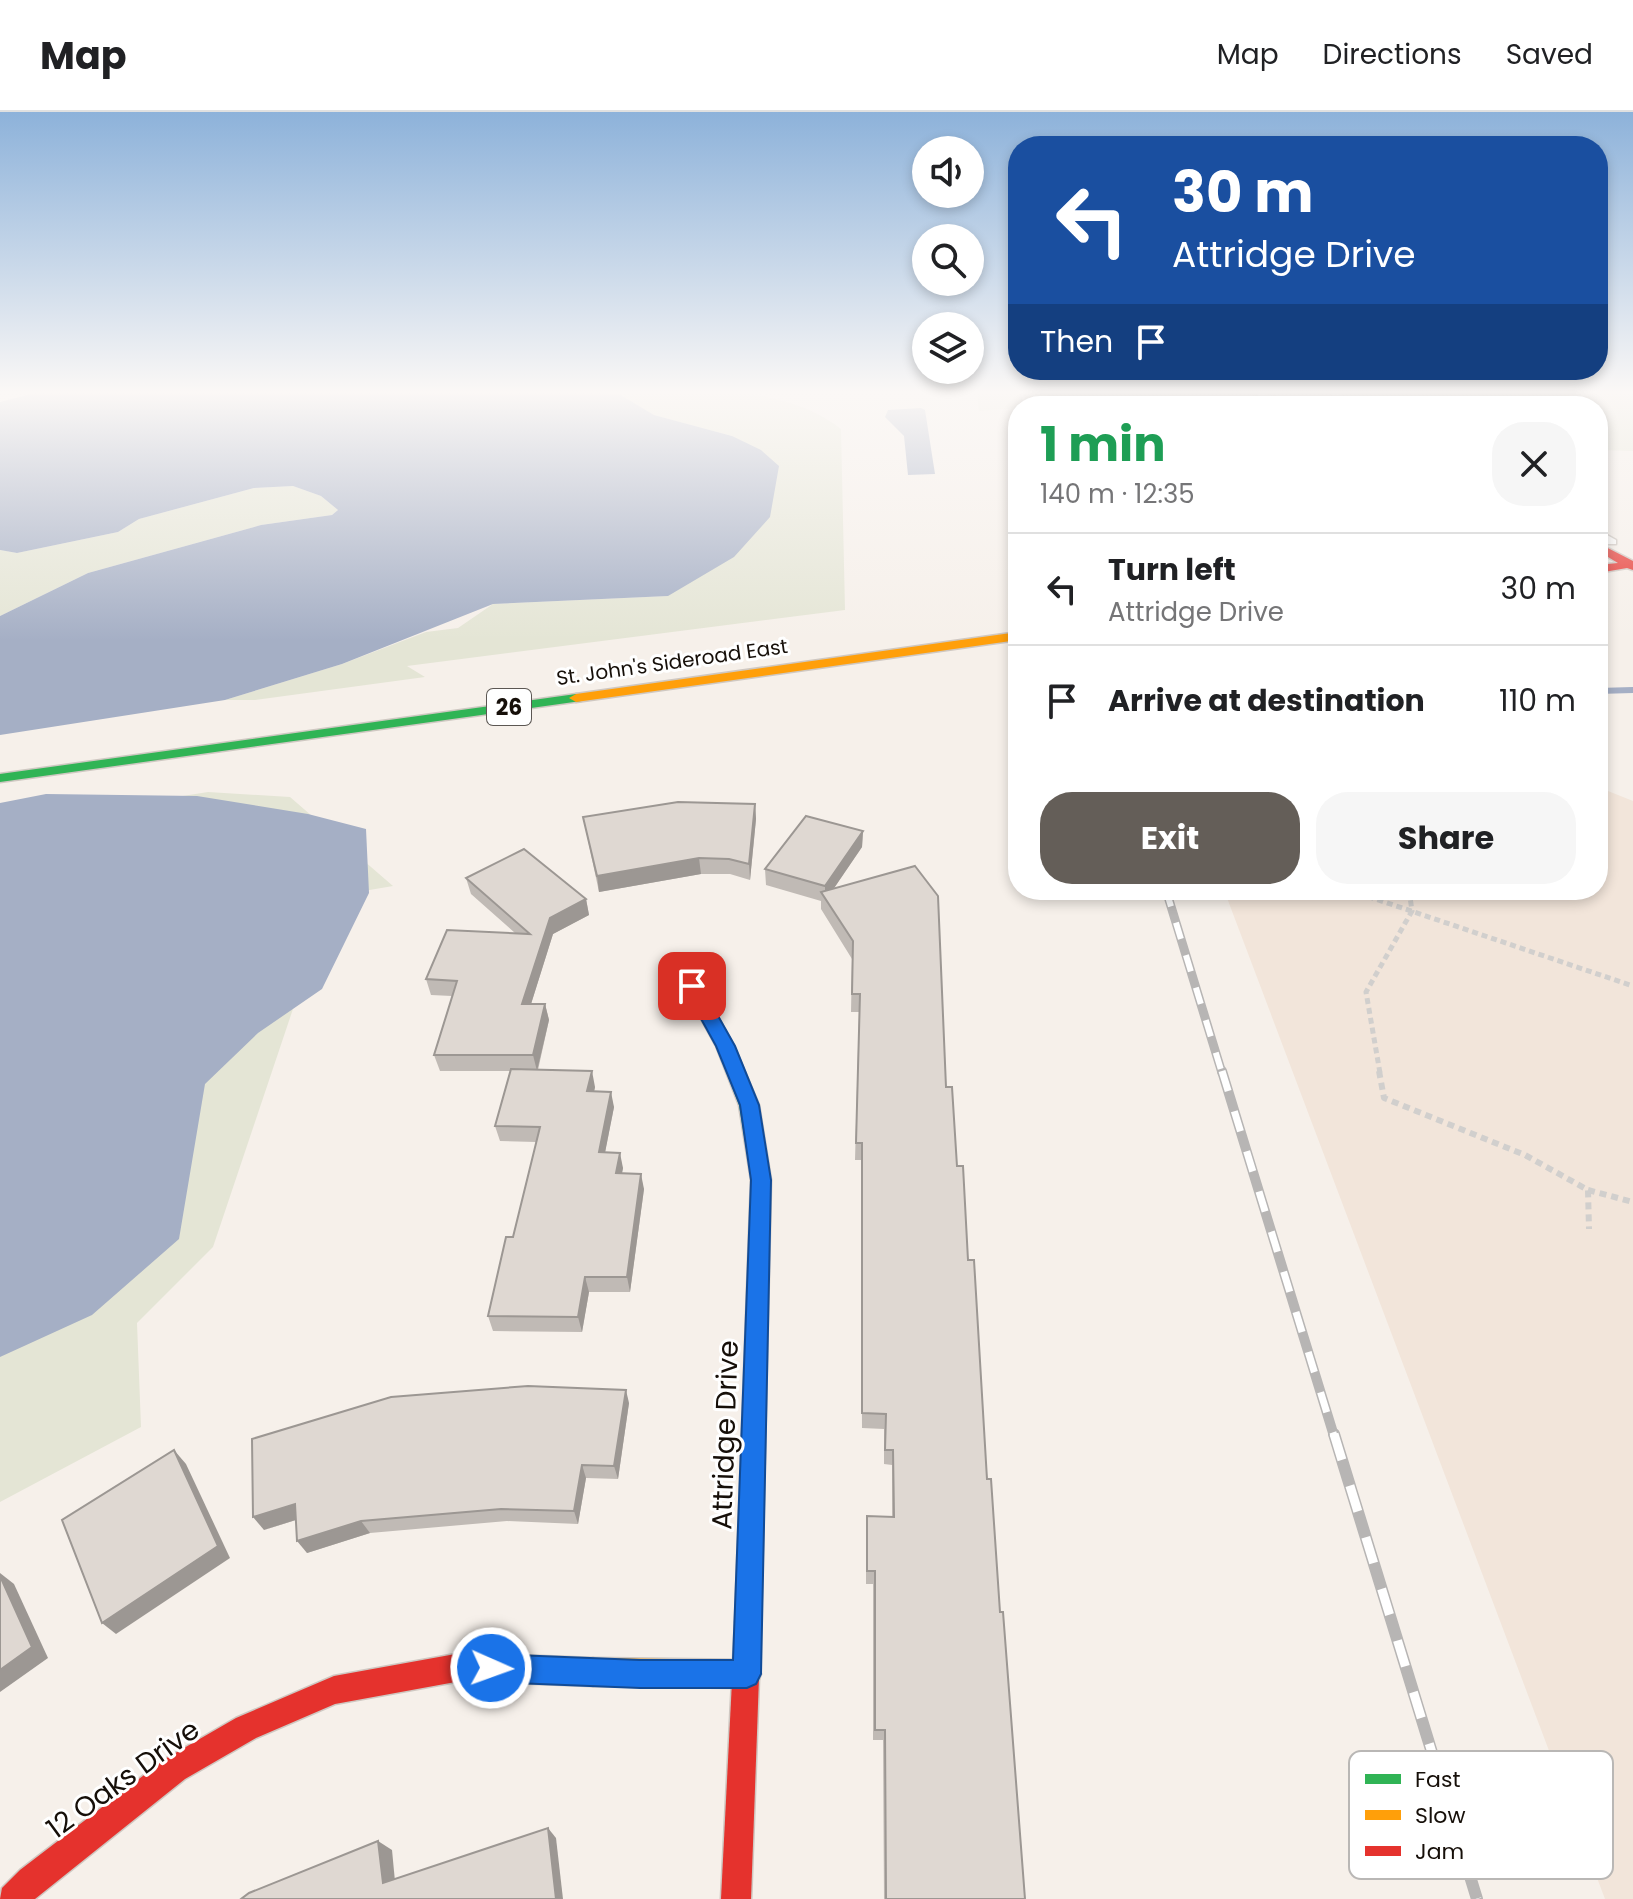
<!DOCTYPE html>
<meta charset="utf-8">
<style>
body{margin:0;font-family:Poppins,sans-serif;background:#f6f6f6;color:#202124;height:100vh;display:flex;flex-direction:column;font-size:30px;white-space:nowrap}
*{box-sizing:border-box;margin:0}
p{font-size:26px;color:#757577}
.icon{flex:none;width:44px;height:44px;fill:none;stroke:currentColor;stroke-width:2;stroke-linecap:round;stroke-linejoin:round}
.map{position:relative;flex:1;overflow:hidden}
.drawer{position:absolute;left:1008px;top:284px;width:600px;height:504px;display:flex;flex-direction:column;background:#fff;border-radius:32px;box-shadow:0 4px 12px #0003}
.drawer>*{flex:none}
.banner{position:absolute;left:1008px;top:24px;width:600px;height:244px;border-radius:32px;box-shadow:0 4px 12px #0003;background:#1a4fa0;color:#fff;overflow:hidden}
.fabs{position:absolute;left:912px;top:24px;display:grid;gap:16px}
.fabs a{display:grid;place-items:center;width:72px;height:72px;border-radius:50%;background:#fff;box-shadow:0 4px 12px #0003;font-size:40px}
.pin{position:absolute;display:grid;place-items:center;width:68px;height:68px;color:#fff;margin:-34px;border-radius:16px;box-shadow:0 4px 12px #0006}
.me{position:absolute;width:88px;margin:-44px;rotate:92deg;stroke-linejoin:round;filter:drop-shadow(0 0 6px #0008)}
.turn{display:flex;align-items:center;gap:28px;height:168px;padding:0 32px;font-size:36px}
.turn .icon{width:104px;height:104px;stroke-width:2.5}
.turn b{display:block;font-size:56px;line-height:68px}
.then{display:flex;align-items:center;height:76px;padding:0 32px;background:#0003;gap:16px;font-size:30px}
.round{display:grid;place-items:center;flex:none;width:84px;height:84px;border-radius:32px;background:#f6f6f6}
.overview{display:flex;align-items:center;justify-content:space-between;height:136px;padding:0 32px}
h1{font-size:48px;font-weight:700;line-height:60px;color:#1e9e55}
.button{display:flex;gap:16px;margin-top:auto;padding:16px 32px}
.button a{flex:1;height:92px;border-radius:32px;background:#645e58;color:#fff;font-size:32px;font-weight:700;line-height:92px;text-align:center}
.button a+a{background:#f6f6f6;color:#202124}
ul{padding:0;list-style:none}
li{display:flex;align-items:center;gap:24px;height:112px;padding:0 32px;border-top:2px solid #e0e0e0}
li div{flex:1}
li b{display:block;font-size:30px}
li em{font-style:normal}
header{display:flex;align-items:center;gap:48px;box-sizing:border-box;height:112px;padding:0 40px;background:#fff;border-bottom:2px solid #e0e0e0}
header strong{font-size:38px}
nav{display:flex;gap:44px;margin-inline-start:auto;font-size:28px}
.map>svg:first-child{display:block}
</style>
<header>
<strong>Map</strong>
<nav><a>Map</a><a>Directions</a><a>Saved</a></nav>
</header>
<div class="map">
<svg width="1633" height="1787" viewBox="0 0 1633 1787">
<rect width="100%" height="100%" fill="#f6f0ea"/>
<!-- education -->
<path fill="#f2e5da" d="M1598,675L1633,689V1787H1605L1224,778H1598Z"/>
<!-- green -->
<g fill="#e4e5d5">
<path d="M591,279C668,279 777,266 841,317L845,498L407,554L425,565L255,588H225L342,552L426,520L458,516L493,492L668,484L732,324L654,303L619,282Z"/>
<path d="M970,279H1232L979,299L977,281Z"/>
<path d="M1331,279H1633V339L1598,338V294H1366Z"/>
<path d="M293,374L321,384L338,398L332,403L261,413L88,461L0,504V438L17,441L118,420L139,407L254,376Z"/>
<path d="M208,680L290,685L393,774L352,781L298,882L213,1135L137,1211L141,1315L0,1390V1221L101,697Z"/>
</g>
<!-- water -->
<g fill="#a5afc5">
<path d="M43,279H581L619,282L654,303L732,324L761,338L779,354L770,405L734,445L668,484L493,492L342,552L225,588L0,623V504L88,461L261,413L332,403L338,398L321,384L293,374L254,376L139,407L118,420L17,441L0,438V290Z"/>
<path d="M921,296L925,298L935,362L908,363L904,324L885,305L888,298Z"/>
<path d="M46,682L197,684L308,702L366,717L369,781L322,877L258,921L205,972L179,1127L92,1203L0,1245V691Z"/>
</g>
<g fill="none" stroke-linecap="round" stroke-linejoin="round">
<!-- stream -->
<path fill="#a5afc5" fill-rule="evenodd" d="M1633,575V581L1598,582V576Z"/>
<!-- lane casing -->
<g stroke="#cfc8c2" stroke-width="3">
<g id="lane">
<path d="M1244,279H1256L1306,294H1293Z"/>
<path d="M1327,279H1336L1357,294H1348Z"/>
<path d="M1598,418L1616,428V432H1608L1598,425Z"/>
</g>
</g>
<!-- fast casing -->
<g stroke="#cfc8c2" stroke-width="3">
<g id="fast">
<path d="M576,582L581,583V589L0,670V662Z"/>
<path d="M692,868L698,870L734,934L759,993L771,1068L761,1510L758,1520L748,1523L738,1520L735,1510L751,1068L739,993L716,934L683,874Z"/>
</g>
</g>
<!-- slow casing -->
<g stroke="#cfc8c2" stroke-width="3">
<g id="slow">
<path d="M1018,520V528L576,590L569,586L576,582Z"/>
<path d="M593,1546L747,1548L757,1552L761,1562L757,1572L747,1576L593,1574L583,1570L579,1560L583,1550Z"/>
</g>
</g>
<!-- jam casing -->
<g stroke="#cfc8c2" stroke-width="3">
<g id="jam">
<path d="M1598,431L1633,449V458L1627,456L1598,461V453L1618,451L1598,439Z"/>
<path d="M748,1497L758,1500L761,1510L751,1787H721L735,1510L738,1500Z"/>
<path d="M461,1541L593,1546L603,1550L607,1560L603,1570L593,1574L461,1569L335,1592L256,1626L185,1667L35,1787H0L2,1776L20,1758L165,1647L236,1606L334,1564Z"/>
</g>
</g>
<!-- path-far2 -->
<path stroke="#d1cfcd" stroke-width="3" stroke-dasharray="3 2" stroke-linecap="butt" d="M1375,279L1377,282"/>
<!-- path-far1 -->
<g stroke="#d1cfcd" stroke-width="5" stroke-dasharray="6 4" stroke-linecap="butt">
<path d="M1349,778L1633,874"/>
<path d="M1380,961L1366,880L1412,799L1409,778"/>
</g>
<!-- path -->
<g stroke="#d1cfcd" stroke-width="6" stroke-dasharray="7 5" stroke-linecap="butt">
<path d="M1379,959L1384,986L1525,1043L1588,1078L1589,1117"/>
<path d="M1588,1078L1633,1090"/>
</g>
<!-- lane -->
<use href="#lane" fill="#fefdfc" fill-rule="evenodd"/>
<!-- fast -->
<use href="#fast" fill="#30b455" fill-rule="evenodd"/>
<!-- slow -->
<use href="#slow" fill="#ff9f0a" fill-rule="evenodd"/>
<!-- jam -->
<use href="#jam" fill="#e5322d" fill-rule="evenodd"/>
<!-- rail-far3 casing -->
<g stroke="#b7b5b4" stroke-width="5">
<path id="rail-far3" d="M1021,279L1026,294"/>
</g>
<!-- rail-far2 casing -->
<g stroke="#b7b5b4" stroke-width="9">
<path id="rail-far2" d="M1166,778L1222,961"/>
</g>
<!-- rail-far1 casing -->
<g stroke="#b7b5b4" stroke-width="10">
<path id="rail-far1" d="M1222,959L1334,1324"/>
</g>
<!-- rail casing -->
<g stroke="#b7b5b4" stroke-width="12">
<path id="rail" d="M1334,1322L1477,1787"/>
</g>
<!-- rail-far3 -->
<use href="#rail-far3" stroke="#fff" stroke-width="3" stroke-dasharray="10" stroke-linecap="butt"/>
<!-- rail-far2 -->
<use href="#rail-far2" stroke="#fff" stroke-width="6" stroke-dasharray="17" stroke-linecap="butt"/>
<!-- rail-far1 -->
<use href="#rail-far1" stroke="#fff" stroke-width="7" stroke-dasharray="21" stroke-linecap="butt"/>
<!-- rail -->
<use href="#rail" stroke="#fff" stroke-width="9" stroke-dasharray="27" stroke-linecap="butt"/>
</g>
<!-- wall -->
<g fill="#c0bab5">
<path d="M755,692L756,707L750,768L730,762H701L599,780L583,705Z"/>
<path d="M863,719L862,735L834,776L946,975L968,1148L1025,1787H884L883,1628H873V1472H866V1418L867,1404L892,1405V1353L884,1352V1317L862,1316L861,1048H855L859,900H851L852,847L821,797V789L766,773L765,757Z"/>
<path d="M466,766L586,787L589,803L553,822L531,892H545L549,908L538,958L595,975L594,979L614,995L605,1040L623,1056L622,1061L644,1077L630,1180H589L582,1220L493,1219L488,1204L513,1125L536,1030L500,1029L495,1014L510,959H440L434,943L452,884L431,883L426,867L515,821L471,782Z"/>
<path d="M629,1291L618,1367L586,1366L578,1412L507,1409L370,1421L307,1441L296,1408L264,1418Z"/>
</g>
<!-- shaded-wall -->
<g fill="#9c9793">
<path d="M755,692L756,707L750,768L749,752Z"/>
<path d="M863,719L862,735L826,788L825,786V774Z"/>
<path d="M699,746L701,762L599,780L597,764Z"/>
<path d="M586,787L589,803L553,822L526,908L522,892L550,806Z"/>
<path d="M545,892L549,908L537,959L533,943Z"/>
<path d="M592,959L595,975L591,995L587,979Z"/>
<path d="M611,980L614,995L602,1056L599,1040Z"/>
<path d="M620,1041L623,1056L619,1076L616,1061Z"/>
<path d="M641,1062L644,1077L630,1180L627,1165Z"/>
<path d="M585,1165L589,1180L582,1220L578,1205Z"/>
<path d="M626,1278L629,1291L618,1367L614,1354Z"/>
<path d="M174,1338L186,1352L230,1446L116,1522L102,1511Z"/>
<path d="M582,1353L586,1366L578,1412L574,1399Z"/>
<path d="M295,1392L305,1405L264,1418L253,1405Z"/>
<path d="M361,1409L370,1421L307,1441L297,1429Z"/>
<path d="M0,1461L14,1472L48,1546L0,1580Z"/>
<path d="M548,1716L556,1726L563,1787H556Z"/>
<path d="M378,1729L392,1738L396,1780L383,1771Z"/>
</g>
<!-- building -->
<g fill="#dfd8d2" stroke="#9c9793" stroke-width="2">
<path d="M1210,287L1219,294H1141Z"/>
<path d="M678,690L755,692L749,752L729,747L699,746L597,764L583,705Z"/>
<path d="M806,704L863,719L825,774L765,757Z"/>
<path d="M524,737L586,787L550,806L522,892H545L533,943H434L457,869L426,867L447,818L530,822L466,766Z"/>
<path d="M915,754L938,784L946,975H952L957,1054H963L968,1148H974L987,1367H991L1000,1500H1003L1025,1787H886L885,1618H875V1459H867V1404L894,1405L893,1338H885L886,1302L862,1301V1031H856L860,882H852L853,829L821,780Z"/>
<path d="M511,957L592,959L587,979L611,980L599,1040L620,1041L616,1061L641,1062L627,1165H585L578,1205L488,1204L506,1125H513L540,1015L495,1014Z"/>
<path d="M528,1274L626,1278L614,1354L582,1353L574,1399L501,1397L361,1409L297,1429L295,1392L253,1405L252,1327L391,1285Z"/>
<path d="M174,1338L218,1434L102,1511L62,1408Z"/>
<path d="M0,1464L32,1535L0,1558Z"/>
<path d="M548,1716L556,1787H241L249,1781L378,1729L383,1771Z"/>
</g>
<!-- sky -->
<linearGradient id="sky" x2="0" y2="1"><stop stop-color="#8db2da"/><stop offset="0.53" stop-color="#fbf8f6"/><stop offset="1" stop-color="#fbf8f6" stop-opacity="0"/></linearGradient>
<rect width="1633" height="529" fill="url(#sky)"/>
<!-- route -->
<path fill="#1a73e8" stroke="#114b97" stroke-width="2" d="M692,868L699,870L735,934L759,993L771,1068L761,1562L756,1572L747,1576H640L491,1570L481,1566L477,1556L481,1547L491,1542L640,1548H733L751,1068L740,993L716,934L683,874Z"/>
<g text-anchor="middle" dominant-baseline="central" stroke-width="6" stroke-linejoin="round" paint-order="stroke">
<!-- far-street labels -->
<g font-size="20" fill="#160f09" stroke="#fff">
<text transform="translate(672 550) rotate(-8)">St. John's Sideroad East</text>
</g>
<!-- shield labels -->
<rect fill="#fff" stroke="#5c5753" stroke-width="2" x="487" y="577" width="44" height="36" rx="6"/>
<g font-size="22" font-weight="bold" fill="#160f09">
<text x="509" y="595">26</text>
</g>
<!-- near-street labels -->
<g font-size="28" fill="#160f09" stroke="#fff">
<text transform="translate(725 1323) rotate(-88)">Attridge Drive</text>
<text transform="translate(123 1667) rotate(-36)">12 Oaks Drive</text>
</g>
</g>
<!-- legend -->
<rect x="1349" y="1639" width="264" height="128" rx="12" fill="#fff" stroke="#b9b7b5" stroke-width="2"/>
<rect x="1365" y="1662" width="36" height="10" fill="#30b455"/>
<rect x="1365" y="1698" width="36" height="10" fill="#ff9f0a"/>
<rect x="1365" y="1734" width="36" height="10" fill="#e5322d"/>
<g font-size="22" fill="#160f09">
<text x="1415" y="1675">Fast</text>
<text x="1415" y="1711">Slow</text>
<text x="1415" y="1747">Jam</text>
</g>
</svg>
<div class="fabs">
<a><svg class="icon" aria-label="sound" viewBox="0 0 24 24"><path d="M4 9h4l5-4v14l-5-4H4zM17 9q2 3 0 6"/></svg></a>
<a><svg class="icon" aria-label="search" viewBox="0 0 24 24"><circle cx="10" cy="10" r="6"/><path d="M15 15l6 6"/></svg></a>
<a><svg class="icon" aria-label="layers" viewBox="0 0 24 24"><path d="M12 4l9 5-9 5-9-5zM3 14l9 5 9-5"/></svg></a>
</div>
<div class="pin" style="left:692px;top:874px;background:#d93025"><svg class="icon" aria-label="arrive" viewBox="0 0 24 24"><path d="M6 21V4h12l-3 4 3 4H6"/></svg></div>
<svg class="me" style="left:491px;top:1556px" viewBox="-20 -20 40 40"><circle r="17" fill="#1a73e8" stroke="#fff" stroke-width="3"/><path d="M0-11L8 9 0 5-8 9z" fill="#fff"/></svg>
<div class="banner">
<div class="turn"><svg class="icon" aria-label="left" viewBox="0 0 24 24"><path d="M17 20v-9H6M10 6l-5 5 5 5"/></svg><div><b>30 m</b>Attridge Drive</div></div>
<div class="then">Then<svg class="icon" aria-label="arrive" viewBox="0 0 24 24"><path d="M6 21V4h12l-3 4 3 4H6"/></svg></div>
</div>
<section class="drawer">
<div class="overview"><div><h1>1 min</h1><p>140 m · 12:35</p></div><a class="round"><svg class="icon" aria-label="close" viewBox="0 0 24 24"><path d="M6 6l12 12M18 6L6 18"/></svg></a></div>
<ul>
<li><svg class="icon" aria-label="left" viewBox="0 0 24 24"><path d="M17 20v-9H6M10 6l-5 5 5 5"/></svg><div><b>Turn left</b><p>Attridge Drive</p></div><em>30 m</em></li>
<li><svg class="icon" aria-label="arrive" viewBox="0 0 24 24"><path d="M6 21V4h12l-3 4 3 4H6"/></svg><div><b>Arrive at destination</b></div><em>110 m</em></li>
</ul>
<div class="button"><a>Exit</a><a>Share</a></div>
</section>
</div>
